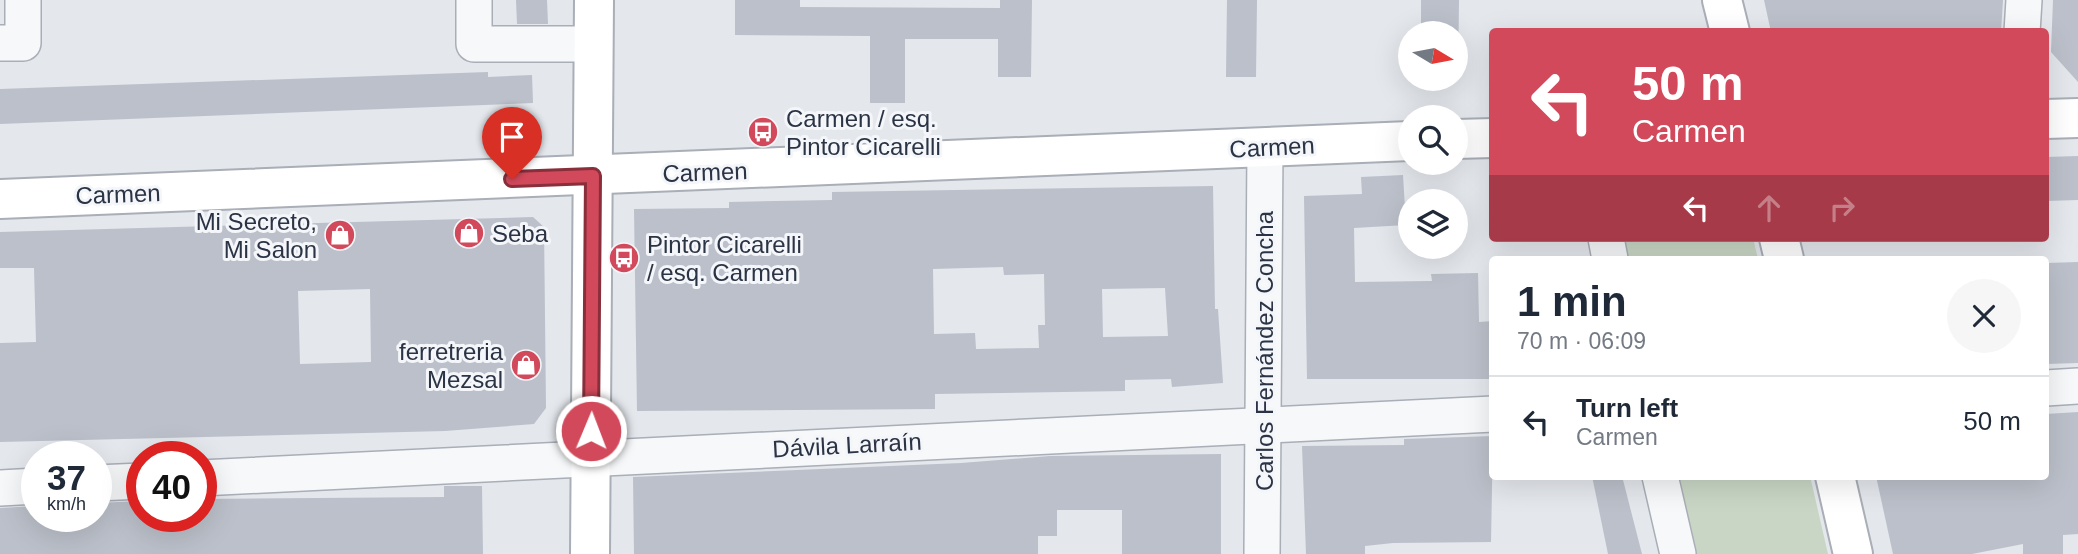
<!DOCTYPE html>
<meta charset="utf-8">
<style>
body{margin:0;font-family:Arial,sans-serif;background:#f6f6f7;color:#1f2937;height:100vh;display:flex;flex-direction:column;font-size:26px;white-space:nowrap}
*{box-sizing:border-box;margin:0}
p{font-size:23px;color:#747a83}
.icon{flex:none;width:38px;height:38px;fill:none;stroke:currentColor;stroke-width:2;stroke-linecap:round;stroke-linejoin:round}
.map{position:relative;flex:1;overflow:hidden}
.side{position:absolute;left:1489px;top:256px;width:560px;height:224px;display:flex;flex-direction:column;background:#fff;border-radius:7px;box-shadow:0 7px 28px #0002}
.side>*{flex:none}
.banner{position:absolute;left:1489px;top:28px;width:560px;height:214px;border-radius:7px;box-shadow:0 7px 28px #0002;background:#d1495b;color:#fff;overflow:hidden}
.needle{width:46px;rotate:100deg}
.fabs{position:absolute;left:1398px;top:21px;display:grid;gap:14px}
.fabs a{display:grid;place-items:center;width:70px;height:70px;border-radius:50%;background:#fff;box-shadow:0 7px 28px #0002;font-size:35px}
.speed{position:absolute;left:21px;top:441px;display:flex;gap:14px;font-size:35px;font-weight:700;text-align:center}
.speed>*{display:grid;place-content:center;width:91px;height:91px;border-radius:50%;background:#fff;box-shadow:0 7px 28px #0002;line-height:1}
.speed small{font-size:18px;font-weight:400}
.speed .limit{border:10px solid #d22;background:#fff;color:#111}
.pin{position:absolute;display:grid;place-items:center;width:60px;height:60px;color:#fff;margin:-72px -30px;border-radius:50% 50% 50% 0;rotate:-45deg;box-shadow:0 0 7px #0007}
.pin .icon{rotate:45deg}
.me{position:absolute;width:77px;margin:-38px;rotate:1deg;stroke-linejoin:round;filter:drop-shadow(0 0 5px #0008)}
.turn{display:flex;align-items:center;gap:24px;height:147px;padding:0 28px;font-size:32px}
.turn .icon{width:91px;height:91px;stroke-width:2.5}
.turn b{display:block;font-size:49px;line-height:60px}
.lanes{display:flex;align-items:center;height:66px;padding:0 28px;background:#0003;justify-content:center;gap:35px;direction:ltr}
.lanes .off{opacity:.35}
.round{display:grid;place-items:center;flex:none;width:74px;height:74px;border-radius:37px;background:#f6f6f7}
.overview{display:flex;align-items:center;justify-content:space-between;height:119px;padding:0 28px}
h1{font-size:42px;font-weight:800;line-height:52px}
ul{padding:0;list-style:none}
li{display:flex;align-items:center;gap:21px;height:91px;padding:0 28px;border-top:2px solid #e0e1e3}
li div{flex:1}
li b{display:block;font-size:26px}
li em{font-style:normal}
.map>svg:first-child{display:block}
</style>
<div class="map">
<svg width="2078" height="554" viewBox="0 0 2078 554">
<rect width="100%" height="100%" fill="#e4e7ec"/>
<!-- green -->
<g fill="#c9d6c5">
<path d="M1624,238H1753L1758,259H1629Z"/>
<path d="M1679,476H1810L1828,554H1697Z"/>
</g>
<!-- building -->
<g fill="#bbc0ca" fill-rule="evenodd">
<path d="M516,0H547L548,24H517Z"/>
<path d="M735,0H800V7L1000,8V0H1032L1031,77H998V39H905V103H870V36L735,35Z"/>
<path d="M1227,0H1257L1256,77H1226Z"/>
<path d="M1421,0H1459L1458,81H1420L1456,79V33H1421Z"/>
<path d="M1764,0H2003L2001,32H1771Z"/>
<path d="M2053,0H2078V82L2051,52Z"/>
<path d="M488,72V77L532,75L533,103L0,124V89Z"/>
<path d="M2078,156V200L2046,201V157Z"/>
<path d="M1403,175L1406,225L1354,228L1355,282L1432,281L1431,274L1478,273L1479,322L1493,321V379H1307L1304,196L1362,194L1361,177Z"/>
<path d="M1213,186L1215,309H1218L1223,383L1172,387L1171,379L1125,380V391L935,394V409L637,411L634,209L729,208V202L832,200V192ZM1003,267L1004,275L1044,274L1045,325H1038L1039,348L976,349L975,333L934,334L933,269ZM1165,288L1168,336L1103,337L1102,289Z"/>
<path d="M533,217L544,227L546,408L534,424L445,431L0,442V343L36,342L34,268H0V232ZM370,289L371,362L300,364L298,291Z"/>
<path d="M2078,262V363L2046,364V263Z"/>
<path d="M2078,412V534L2063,535V554H2023V544L1972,554H1893L1876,476H2046V414Z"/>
<path d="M1493,436L1491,542L1393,543L1365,546V554H1306L1302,446L1404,445V439Z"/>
<path d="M1221,454V554H1122V510H1057V536H1038V554H634L633,477L961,463L1050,456Z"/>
<path d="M1592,476H1622L1642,554H1608Z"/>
<path d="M444,486H482L483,554H0V508L37,506V516H96V503L142,501V516H201V499L444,497Z"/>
</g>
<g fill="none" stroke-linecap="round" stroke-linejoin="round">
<!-- street casing -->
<g stroke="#a9aeb7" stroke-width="38">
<g id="street">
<path d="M474,0V44H594"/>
<path d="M2022,32L2024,0"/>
<path d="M0,43H23V0"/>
<path d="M1606,238L1610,259"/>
<path d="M2046,388L2078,386"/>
<path d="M1660,476L1678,554"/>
<path d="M201,478L1493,414"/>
<path d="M96,483L142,481"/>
<path d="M0,488L37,486"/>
<path d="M1262,554L1265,147"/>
</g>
</g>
<!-- secondary casing -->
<g stroke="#a9aeb7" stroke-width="42">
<g id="secondary">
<path d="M1722,0L1730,32"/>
<path d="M2046,119L2078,118"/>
<path d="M1456,139L1493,138"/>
<path d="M0,199L1410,141"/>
<path d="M1779,238L1784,259"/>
<path d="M1835,476L1853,554"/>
<path d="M590,554L594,0"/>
</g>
</g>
<!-- street -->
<use href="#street" stroke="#f7f8fa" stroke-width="35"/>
<!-- secondary -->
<use href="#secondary" stroke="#fff" stroke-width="38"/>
</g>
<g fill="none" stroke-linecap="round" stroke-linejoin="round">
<!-- route casing -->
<g stroke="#882f3b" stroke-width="18">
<path id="route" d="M512,179L593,176L591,431"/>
</g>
<!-- route -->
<use href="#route" stroke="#d1495b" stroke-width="12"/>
</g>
<!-- icons -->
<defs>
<g id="bus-disc" transform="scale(1.575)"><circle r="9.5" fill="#d1495b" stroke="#f4f6f9"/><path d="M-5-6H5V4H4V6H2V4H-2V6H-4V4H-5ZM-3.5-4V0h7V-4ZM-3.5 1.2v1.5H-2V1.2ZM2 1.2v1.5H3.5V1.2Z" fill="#fff"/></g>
<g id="shop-disc" transform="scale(1.575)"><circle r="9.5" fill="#d1495b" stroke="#f4f6f9"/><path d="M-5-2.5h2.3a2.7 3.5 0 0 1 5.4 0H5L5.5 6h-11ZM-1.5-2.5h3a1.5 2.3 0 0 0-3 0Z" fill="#fff"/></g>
</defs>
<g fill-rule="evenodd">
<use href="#bus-disc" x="763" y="132"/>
<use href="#shop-disc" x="469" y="233"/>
<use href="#shop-disc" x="340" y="235"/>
<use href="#bus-disc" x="624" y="258"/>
<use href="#shop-disc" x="526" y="365"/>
</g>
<g text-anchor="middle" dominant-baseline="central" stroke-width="6" stroke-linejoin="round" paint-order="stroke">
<!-- poi labels -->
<g font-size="24" fill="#2b3445" stroke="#f4f6f9" text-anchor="start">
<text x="786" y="118">Carmen / esq.<tspan x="786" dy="28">Pintor Cicarelli</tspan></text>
<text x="317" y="221" text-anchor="end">Mi Secreto,<tspan x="317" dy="28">Mi Salon</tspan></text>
<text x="492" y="233">Seba</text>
<text x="647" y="244">Pintor Cicarelli<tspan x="647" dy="28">/ esq. Carmen</tspan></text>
<text x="503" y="351" text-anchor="end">ferretreria<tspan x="503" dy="28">Mezsal</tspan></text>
</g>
<!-- street labels -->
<g font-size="24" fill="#2b3445" stroke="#f4f6f9">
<text transform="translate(1272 147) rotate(-3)">Carmen</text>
<text transform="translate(705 172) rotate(-2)">Carmen</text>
<text transform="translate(118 194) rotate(-2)">Carmen</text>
<text transform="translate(1264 351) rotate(-90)">Carlos Fernández Concha</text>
<text transform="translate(847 445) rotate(-3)">Dávila Larraín</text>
</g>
</g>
</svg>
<div class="fabs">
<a><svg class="needle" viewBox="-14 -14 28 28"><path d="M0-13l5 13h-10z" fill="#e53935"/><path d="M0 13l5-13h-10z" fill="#747a83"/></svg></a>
<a><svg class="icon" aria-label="search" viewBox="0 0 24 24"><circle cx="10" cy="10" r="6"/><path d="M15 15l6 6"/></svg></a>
<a><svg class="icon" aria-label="layers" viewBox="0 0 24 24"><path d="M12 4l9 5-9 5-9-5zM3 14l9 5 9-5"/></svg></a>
</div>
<div class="speed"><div>37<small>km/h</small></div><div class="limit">40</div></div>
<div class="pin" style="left:512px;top:179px;background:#d93025"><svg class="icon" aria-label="arrive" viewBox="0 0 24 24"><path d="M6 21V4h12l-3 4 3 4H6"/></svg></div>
<svg class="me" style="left:591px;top:431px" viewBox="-20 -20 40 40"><circle r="17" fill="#d1495b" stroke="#fff" stroke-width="3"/><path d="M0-11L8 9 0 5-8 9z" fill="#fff"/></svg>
<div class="banner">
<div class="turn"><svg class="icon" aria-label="left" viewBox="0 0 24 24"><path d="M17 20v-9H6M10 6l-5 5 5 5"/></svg><div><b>50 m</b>Carmen</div></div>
<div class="lanes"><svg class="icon" aria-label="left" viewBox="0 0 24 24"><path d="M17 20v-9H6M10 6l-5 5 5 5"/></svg><svg class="icon off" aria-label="ahead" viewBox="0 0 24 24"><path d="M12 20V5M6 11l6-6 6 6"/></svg><svg class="icon off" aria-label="right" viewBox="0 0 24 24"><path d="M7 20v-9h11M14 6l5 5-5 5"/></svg></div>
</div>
<section class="side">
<div class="overview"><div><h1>1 min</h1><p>70 m · 06:09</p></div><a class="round"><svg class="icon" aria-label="close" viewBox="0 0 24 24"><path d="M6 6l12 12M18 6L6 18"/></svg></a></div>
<ul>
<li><svg class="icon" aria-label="left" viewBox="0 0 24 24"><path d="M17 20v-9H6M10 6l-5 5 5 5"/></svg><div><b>Turn left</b><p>Carmen</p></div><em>50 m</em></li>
</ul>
</section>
</div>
